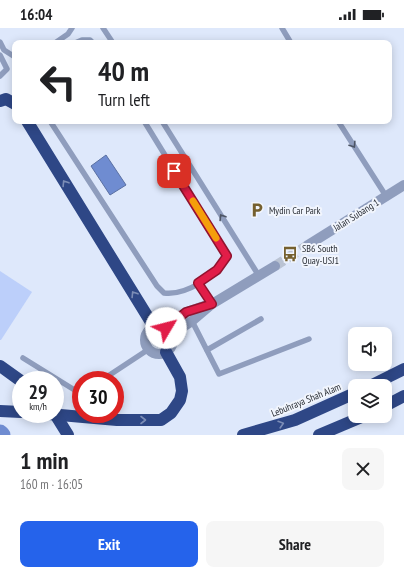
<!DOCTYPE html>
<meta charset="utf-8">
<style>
body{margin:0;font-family:"PT Sans Narrow",sans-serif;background:#f6f6f6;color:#202124;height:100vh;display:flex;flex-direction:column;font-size:15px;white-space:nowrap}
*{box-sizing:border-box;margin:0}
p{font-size:13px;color:#757577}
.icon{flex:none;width:22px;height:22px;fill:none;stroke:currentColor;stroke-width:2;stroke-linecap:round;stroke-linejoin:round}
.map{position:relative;height:407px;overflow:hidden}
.side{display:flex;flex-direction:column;background:#fff;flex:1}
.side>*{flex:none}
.hud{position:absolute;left:12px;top:12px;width:380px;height:84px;border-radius:8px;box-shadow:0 2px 10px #0003;background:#fff;color:#202124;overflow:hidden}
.buttons{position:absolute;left:348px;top:299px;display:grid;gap:8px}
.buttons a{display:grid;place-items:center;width:44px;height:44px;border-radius:8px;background:#fff;box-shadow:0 2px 10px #0003;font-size:20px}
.speed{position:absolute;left:12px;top:343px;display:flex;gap:8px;font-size:20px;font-weight:700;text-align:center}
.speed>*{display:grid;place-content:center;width:52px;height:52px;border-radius:50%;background:#fff;box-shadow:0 2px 10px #0003;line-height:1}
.speed small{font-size:10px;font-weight:400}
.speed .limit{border:6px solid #d22;background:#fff;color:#111}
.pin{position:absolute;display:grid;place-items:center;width:34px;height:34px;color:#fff;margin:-17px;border-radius:8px;box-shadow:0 2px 6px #0006}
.me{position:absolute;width:44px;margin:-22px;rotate:53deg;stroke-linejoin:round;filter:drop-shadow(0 0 3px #0008)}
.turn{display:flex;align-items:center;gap:14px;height:84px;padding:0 20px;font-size:18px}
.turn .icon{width:52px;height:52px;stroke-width:2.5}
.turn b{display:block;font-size:28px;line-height:34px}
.round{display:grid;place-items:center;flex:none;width:42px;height:42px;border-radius:8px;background:#f6f6f6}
.head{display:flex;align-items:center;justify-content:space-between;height:68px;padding:0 20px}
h1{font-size:24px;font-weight:800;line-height:30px}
.cta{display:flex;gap:8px;margin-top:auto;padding:8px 20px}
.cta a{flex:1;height:46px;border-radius:8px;background:#2563eb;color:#fff;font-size:16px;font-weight:800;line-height:46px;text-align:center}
.cta a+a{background:#f6f6f6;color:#202124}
.status{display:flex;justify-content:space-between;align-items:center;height:28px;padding:0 20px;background:#fff;direction:ltr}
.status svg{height:11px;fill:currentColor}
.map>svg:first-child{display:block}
</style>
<div class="status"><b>16:04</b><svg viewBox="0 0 49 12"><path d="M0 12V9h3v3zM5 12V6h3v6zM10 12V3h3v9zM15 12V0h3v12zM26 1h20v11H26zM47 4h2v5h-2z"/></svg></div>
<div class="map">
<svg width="404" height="407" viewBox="0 0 404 407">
<rect width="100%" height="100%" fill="#dee8fb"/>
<!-- green -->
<path fill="#bccffa" d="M0,243L32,264L1,312H0Z"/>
<!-- water -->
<path fill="#6f8cd1" stroke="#5a70a2" d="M106,127L126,157L110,167L91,138Z"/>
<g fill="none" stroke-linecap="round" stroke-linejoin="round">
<!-- river -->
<path stroke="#6f8cd1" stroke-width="17" d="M0,405L2,407"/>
<!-- street-tunnel -->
<path stroke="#bac3d3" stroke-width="10" stroke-dasharray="10 5" stroke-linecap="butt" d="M275,238L308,217"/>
<!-- lane -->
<g stroke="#8f9dbd" stroke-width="5.5">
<path d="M103,0L113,15"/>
<path d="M282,0L291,15"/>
<path d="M0,14L4,22L15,29"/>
<path d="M55,15L68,6L72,0"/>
<path d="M75,15L82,12H90L93,15"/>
<path d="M0,27L7,41L0,48"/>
<path d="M50,93L157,258L164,265C185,268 219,247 227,228L144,93"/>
<path d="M162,93L259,248"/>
<path d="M338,93L386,168"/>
<path d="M198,255L212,276"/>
<path d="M192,293L219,346L309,311"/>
<path d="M207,322L261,291"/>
<path d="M23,330L81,366"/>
<path d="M102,352L149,321"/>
</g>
<!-- street -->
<g stroke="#8f9dbd" stroke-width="10">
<path d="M308,217L404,157"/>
<circle cx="159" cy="312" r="14"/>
<path d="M166,300L187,284L207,277"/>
<path d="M172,306L192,293L212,276L275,238"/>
</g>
<!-- highway -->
<g stroke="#2e4786" stroke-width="12">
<path d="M0,73L6,71L15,76"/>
<path d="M27,93L154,299"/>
<path d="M0,338L21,353"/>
<path d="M370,358L404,341"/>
<path d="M385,378L404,368"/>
<path d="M0,383L21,384"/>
<path d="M49,386L117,392H161L171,385L180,372L182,363L180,349L166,324"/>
<path d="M243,407L295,392L355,365"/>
<path d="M319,407L364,388"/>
</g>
<!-- highway-bridge -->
<path stroke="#2e4786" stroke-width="12" d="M55,386L68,407"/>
</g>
<!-- one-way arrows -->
<defs><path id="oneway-chevron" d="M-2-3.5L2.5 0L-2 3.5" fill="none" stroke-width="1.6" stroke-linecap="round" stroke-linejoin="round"/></defs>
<g stroke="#4d5565">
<use href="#oneway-chevron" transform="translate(353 117) rotate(57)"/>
<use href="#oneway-chevron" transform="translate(222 189) rotate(-122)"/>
</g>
<g stroke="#7c8db6">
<use href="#oneway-chevron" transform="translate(65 155) rotate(-122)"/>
<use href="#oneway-chevron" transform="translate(134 266) rotate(-122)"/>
<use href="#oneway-chevron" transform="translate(143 392)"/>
<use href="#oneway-chevron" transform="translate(281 396) rotate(-17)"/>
</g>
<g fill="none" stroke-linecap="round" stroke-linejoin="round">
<!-- route casing -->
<g stroke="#92132f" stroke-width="10">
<path id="route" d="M166,300L186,284L212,276L198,255L217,242L227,228L174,143"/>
</g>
<!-- route -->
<use href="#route" stroke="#e11d48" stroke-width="7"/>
<!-- slow -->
<path stroke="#f59e0b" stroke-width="7" d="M193,173L216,210"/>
</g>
<!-- icons -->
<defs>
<g id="parking-bare" transform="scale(1.2)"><path d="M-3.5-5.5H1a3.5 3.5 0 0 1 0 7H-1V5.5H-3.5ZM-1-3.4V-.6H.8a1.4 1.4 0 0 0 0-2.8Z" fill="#75602f" stroke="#f1f5fd" stroke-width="2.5" paint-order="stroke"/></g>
<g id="bus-bare" transform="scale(1.2)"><path d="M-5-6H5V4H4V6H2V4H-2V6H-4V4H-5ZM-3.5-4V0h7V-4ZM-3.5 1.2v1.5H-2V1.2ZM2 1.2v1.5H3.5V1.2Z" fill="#75602f" stroke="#f1f5fd" stroke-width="2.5" paint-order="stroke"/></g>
</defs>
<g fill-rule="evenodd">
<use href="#parking-bare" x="257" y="182"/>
<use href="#bus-bare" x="290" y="226"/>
</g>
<g text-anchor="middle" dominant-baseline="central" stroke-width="4" stroke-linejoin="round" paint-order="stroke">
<!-- poi labels -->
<g font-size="10" fill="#2a2e35" stroke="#f1f5fd" text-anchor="start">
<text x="269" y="182">Mydin Car Park</text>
<text x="302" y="220">SB6 South<tspan x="302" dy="12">Quay-USJ1</tspan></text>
</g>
<!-- street labels -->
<g font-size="10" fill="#2a2e35" stroke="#f1f5fd">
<text transform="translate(356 187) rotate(-32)">Jalan Subang 1</text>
<text transform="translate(306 372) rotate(-22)">Lebuhraya Shah Alam</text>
</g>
</g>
</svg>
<div class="buttons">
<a><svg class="icon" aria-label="sound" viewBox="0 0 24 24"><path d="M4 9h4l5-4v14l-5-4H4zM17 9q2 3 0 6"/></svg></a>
<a><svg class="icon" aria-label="layers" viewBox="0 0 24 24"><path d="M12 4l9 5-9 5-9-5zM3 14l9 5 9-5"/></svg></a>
</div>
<div class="speed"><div>29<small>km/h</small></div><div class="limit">30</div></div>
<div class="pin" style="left:174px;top:143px;background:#d93025"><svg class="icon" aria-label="arrive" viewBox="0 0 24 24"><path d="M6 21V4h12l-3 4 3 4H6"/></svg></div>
<svg class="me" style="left:166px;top:300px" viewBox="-20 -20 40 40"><circle r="19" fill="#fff"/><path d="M0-13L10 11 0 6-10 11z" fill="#e11d48"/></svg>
<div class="hud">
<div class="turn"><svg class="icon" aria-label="left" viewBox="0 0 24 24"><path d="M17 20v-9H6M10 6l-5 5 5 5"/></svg><div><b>40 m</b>Turn left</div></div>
</div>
</div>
<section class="side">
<div class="head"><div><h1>1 min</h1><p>160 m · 16:05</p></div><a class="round"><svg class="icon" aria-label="close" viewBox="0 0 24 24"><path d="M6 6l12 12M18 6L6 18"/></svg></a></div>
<div class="cta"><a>Exit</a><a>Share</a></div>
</section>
